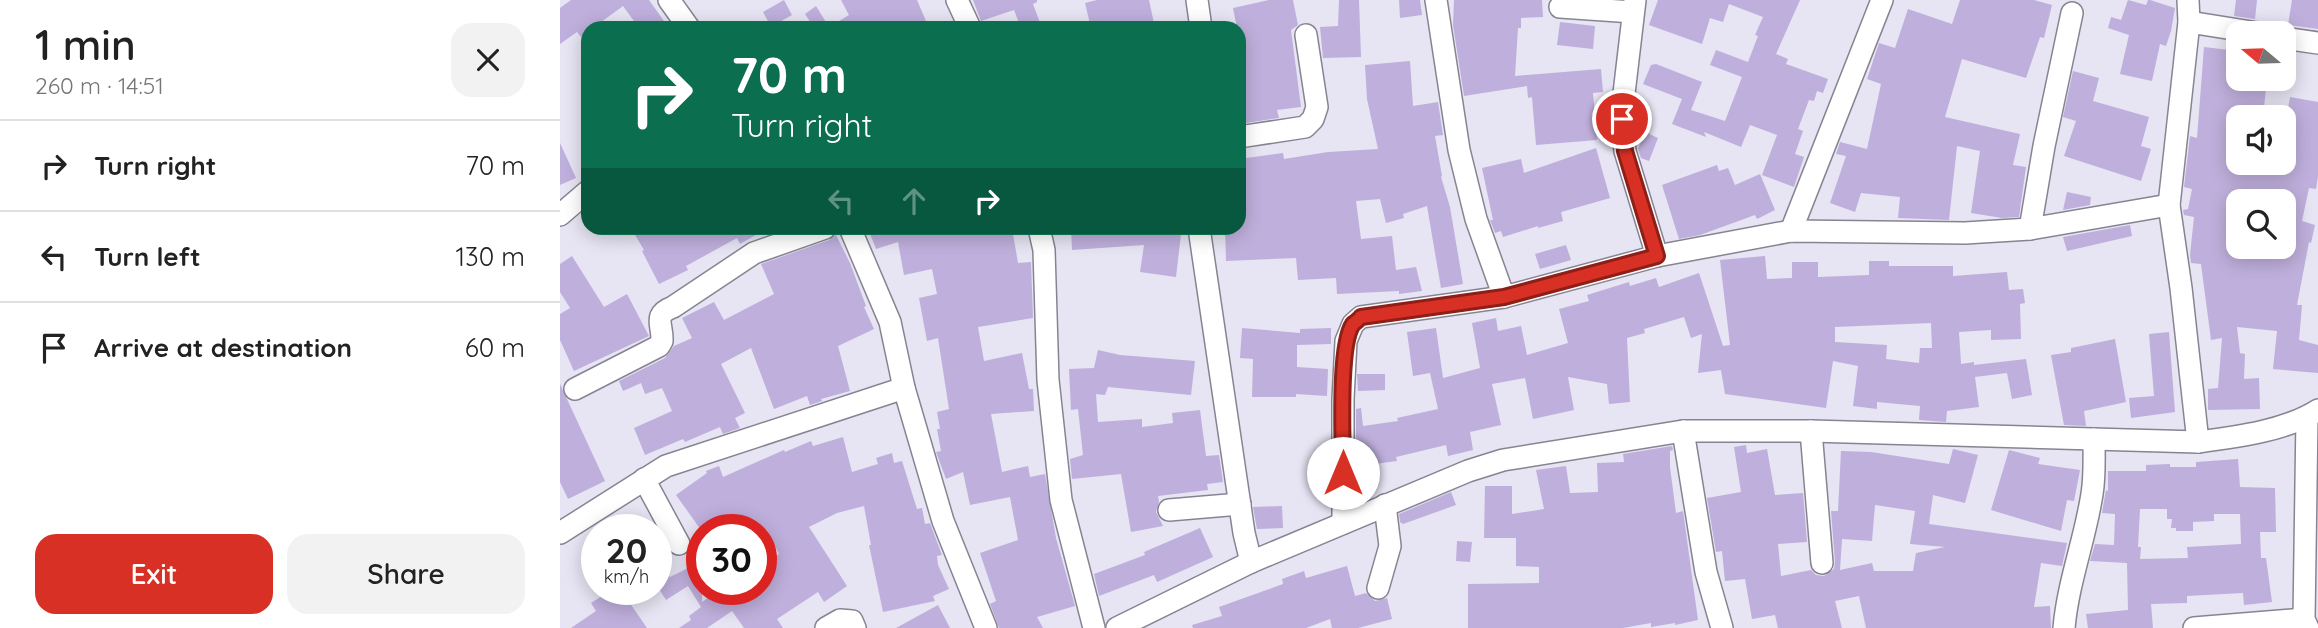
<!DOCTYPE html>
<meta charset="utf-8">
<style>
body{margin:0;font-family:Quicksand,sans-serif;background:#f2f2f2;color:#222;height:100vh;display:flex;flex-direction:column;font-size:26px;white-space:nowrap}
*{box-sizing:border-box;margin:0}
p{font-size:23px;color:#767676}
.icon{flex:none;width:38px;height:38px;fill:none;stroke:currentColor;stroke-width:2;stroke-linecap:round;stroke-linejoin:round}
.map{position:relative;flex:1;overflow:hidden}
.drawer{display:flex;flex-direction:column;background:#fff;width:560px}
.drawer>*{flex:none}
.banner{position:absolute;left:21px;top:21px;width:665px;height:214px;border-radius:21px;box-shadow:0 4px 18px #0003;background:#0b6e4f;color:#fff;overflow:hidden}
.needle{width:46px;rotate:289deg}
.controls{position:absolute;left:1666px;top:21px;display:grid;gap:14px}
.controls a{display:grid;place-items:center;width:70px;height:70px;border-radius:14px;background:#fff;box-shadow:0 4px 18px #0003;font-size:35px}
.speed{position:absolute;left:21px;top:514px;display:flex;gap:14px;font-size:35px;font-weight:700;text-align:center}
.speed>*{display:grid;place-content:center;width:91px;height:91px;border-radius:50%;background:#fff;box-shadow:0 4px 18px #0003;line-height:1}
.speed small{font-size:18px;font-weight:400}
.speed .limit{border:10px solid #d22;background:#fff;color:#111}
.pin{position:absolute;display:grid;place-items:center;width:60px;height:60px;color:#fff;margin:-30px;border:4px solid #fff;border-radius:50%;box-shadow:0 2px 7px #0007}
.me{position:absolute;width:77px;margin:-38px;rotate:0deg;stroke-linejoin:round;filter:drop-shadow(0 0 5px #0008)}
.turn{display:flex;align-items:center;gap:24px;height:147px;padding:0 35px;font-size:32px}
.turn .icon{width:91px;height:91px;stroke-width:2.5}
.turn b{display:block;font-size:49px;line-height:60px}
.lanes{display:flex;align-items:center;height:66px;padding:0 35px;background:#0003;justify-content:center;gap:35px;direction:ltr}
.lanes .off{opacity:.35}
.round{display:grid;place-items:center;flex:none;width:74px;height:74px;border-radius:21px;background:#f2f2f2}
.headline{display:flex;align-items:center;justify-content:space-between;height:119px;padding:0 35px}
h1{font-size:42px;font-weight:600;line-height:52px}
.action{display:flex;gap:14px;margin-top:auto;padding:14px 35px}
.action a{flex:1;height:80px;border-radius:21px;background:#d93025;color:#fff;font-size:28px;font-weight:600;line-height:80px;text-align:center}
.action a+a{background:#f2f2f2;color:#222}
ul{padding:0;list-style:none}
li{display:flex;align-items:center;gap:21px;height:91px;padding:0 35px;border-top:2px solid #e0e0e0}
li div{flex:1}
li b{display:block;font-size:26px}
li em{font-style:normal}
main{display:flex;flex:1;min-height:0}
.map>svg:first-child{display:block}
</style>
<main>
<section class="drawer">
<div class="headline"><div><h1>1 min</h1><p>260 m · 14:51</p></div><a class="round"><svg class="icon" aria-label="close" viewBox="0 0 24 24"><path d="M6 6l12 12M18 6L6 18"/></svg></a></div>
<ul>
<li><svg class="icon" aria-label="right" viewBox="0 0 24 24"><path d="M7 20v-9h11M14 6l5 5-5 5"/></svg><div><b>Turn right</b></div><em>70 m</em></li>
<li><svg class="icon" aria-label="left" viewBox="0 0 24 24"><path d="M17 20v-9H6M10 6l-5 5 5 5"/></svg><div><b>Turn left</b></div><em>130 m</em></li>
<li><svg class="icon" aria-label="arrive" viewBox="0 0 24 24"><path d="M6 21V4h12l-3 4 3 4H6"/></svg><div><b>Arrive at destination</b></div><em>60 m</em></li>
</ul>
<div class="action"><a>Exit</a><a>Share</a></div>
</section>
<div class="map">
<svg width="1758" height="628" viewBox="0 0 1758 628">
<rect width="100%" height="100%" fill="#e7e4f3"/>
<!-- building -->
<g fill="#bfafdc" fill-rule="evenodd">
<path d="M11,0H89L109,28H79L63,6L33,28H28V32L21,37L17,32L0,44V8Z"/>
<path d="M224,0L232,15L211,27L203,12Z"/>
<path d="M281,0H357L369,28H254L245,14L256,6L269,27L289,15Z"/>
<path d="M413,0H477V2L473,4L482,28H461L454,10L421,21Z"/>
<path d="M537,0H589L595,28H531L525,3Z"/>
<path d="M709,0H733L738,25L731,30L741,107L717,110L719,118L679,124V28H677L673,8Z"/>
<path d="M779,0H799L801,57L763,58L760,27L778,26Z"/>
<path d="M839,0H860L862,15L840,18Z"/>
<path d="M894,0H982L983,17L961,18V28H958L955,76L1041,69L1043,92L1033,93L1037,140L976,145L972,97L968,98L967,86L904,96L893,25Z"/>
<path d="M1098,0H1240L1216,54L1228,59L1226,64L1268,79L1263,93L1257,91L1254,101L1249,100L1238,129L1243,131L1235,154L1244,157L1234,187L1202,175L1217,135L1190,125L1181,147L1144,132L1146,137L1112,124L1122,99L1083,84L1091,65L1096,64L1142,82L1131,110L1165,121L1182,77L1150,65L1156,50L1188,62L1198,36L1195,35L1203,17L1169,4L1163,22L1150,18L1142,44L1089,25Z"/>
<path d="M1400,0H1474L1492,5L1484,38L1480,37L1466,78L1402,59L1385,117L1460,134L1453,165L1466,167L1459,217L1442,218L1411,213L1420,151L1397,146L1389,220L1338,218L1340,197L1301,193L1295,212L1270,203L1286,156L1276,154L1280,142L1307,149L1321,84L1307,79L1319,43L1335,48L1348,9L1392,24Z"/>
<path d="M1568,0L1586,5L1588,0H1590L1615,8L1611,31L1606,46L1600,44L1592,81L1560,74L1569,35L1548,28L1551,17L1561,20Z"/>
<path d="M1676,0H1697L1695,19L1674,16Z"/>
<path d="M1732,0H1758V29L1728,25Z"/>
<path d="M1000,22L1035,26L1033,49L997,45Z"/>
<path d="M1644,47L1678,51V79H1707L1703,117H1678V163H1724V120H1726L1730,97L1758,102V177L1756,189L1749,188L1742,221L1755,225L1751,243L1749,242L1737,305H1742L1739,340L1758,345V373L1713,369L1717,331L1677,327L1680,353L1685,354L1684,379L1699,378L1700,409L1648,410V389L1658,388L1662,338L1651,340L1641,264L1631,263L1630,255L1634,217L1624,215L1623,210L1628,209L1632,189L1624,187L1630,136L1637,138ZM1676,201H1724V247H1678V233L1671,232Z"/>
<path d="M850,61L853,106L878,102L883,135L875,136L882,176L881,177L890,207L903,284L881,288L867,206L843,214L844,218L826,223L820,199L796,201L801,239L832,236L836,270L856,267L862,291L839,294V291L777,294L776,278L738,280L736,258L666,261L665,228H679V159L723,153L724,159L768,152L818,149L807,99L805,65Z"/>
<path d="M1513,71L1539,78L1533,101L1589,117L1581,146L1591,149L1581,181L1504,156L1516,121L1503,117Z"/>
<path d="M1085,132L1098,138L1089,161L1081,158L1078,149Z"/>
<path d="M0,143L16,178L0,185Z"/>
<path d="M1036,148L1050,198L1001,212L1003,221L978,228V226L943,237L941,231L935,233L930,220H933L922,168L961,159L964,173Z"/>
<path d="M1157,165L1159,171L1168,168L1175,185L1200,174L1215,210L1197,219L1195,215L1140,235L1119,239L1102,185Z"/>
<path d="M1507,192L1531,197L1530,205L1503,210Z"/>
<path d="M1570,225L1572,236L1507,251L1503,237Z"/>
<path d="M71,228H208L180,244L177,238L126,266L128,270L99,284L82,251L84,250Z"/>
<path d="M318,228H452L458,263L471,262L473,318L418,327L424,361L462,353L469,389H473L474,411L431,414L442,472L468,466L470,477L485,474L496,538L515,606L477,617L483,628H439L430,604L436,601L420,553L458,540L450,497L410,505L403,472L386,479L376,452L381,451L377,429H380L377,412L389,409L378,338L367,341L359,298L377,294L372,269L344,275L338,242L316,249L309,231Z"/>
<path d="M511,228H613V233L621,234L616,277L580,272L584,245L512,250Z"/>
<path d="M276,235L290,263L306,306L304,307L314,329L278,346L290,391L261,399L262,401L250,405L247,396L214,409L191,348L161,364L185,413L175,418L180,428L163,434L160,427L125,442L123,439L85,455L74,428L112,411L102,388L85,394L81,383L63,391L59,381L105,358L114,346L132,338L122,318L154,302L164,320L214,294L201,264L269,240Z"/>
<path d="M1006,245L1011,260L980,269L975,254Z"/>
<path d="M12,256L44,307L67,294L89,336L14,371L0,340V314L10,308L0,292V264Z"/>
<path d="M1205,256L1207,279L1232,278V262H1258V277L1309,275V261H1329V266H1393V276L1447,272L1449,290L1463,289L1465,303L1460,304L1461,339L1431,340V330L1399,332L1401,364L1414,362V365L1466,359L1472,395L1452,399L1447,373L1415,377L1419,407L1387,411L1386,422L1359,420L1360,406L1317,402V409L1293,406L1298,366L1273,361L1266,408L1165,394L1161,370L1138,373L1142,334L1131,338L1124,317L1084,329L1085,333L1067,338L1070,402L1049,404L1047,384L1008,377L1014,410L973,419L965,378L932,384L941,425L910,432L913,450L888,456L886,445L836,457L837,461L807,465V468L796,469V409L801,408L803,426L838,421L837,418L878,409L870,373L853,376L847,332L876,328L883,378L920,368L912,323L936,318L938,331L961,326L967,355L1008,343L999,309L1029,301L1027,295L1069,282L1070,286L1096,278L1099,287L1139,273L1163,346L1170,345L1160,260ZM1371,323L1372,348H1360L1359,363L1326,359L1327,345L1275,342V327Z"/>
<path d="M682,328L740,333V329L771,328V344L737,345V367L768,369L767,396L736,394V397H692L693,359L680,358Z"/>
<path d="M1609,332L1615,412L1571,418L1569,398L1594,396L1589,334Z"/>
<path d="M1555,339L1566,402L1524,411L1526,426L1504,425L1491,355L1511,352V348Z"/>
<path d="M538,350L560,355L635,361L631,395L548,387L545,395L536,394L538,422L582,419V427L613,423L612,413L640,410L646,456L659,455L663,482L647,484L648,490L598,496L599,502L596,512L603,526L571,532L561,474L512,479L510,459L523,455L518,409L511,410L509,369L534,368Z"/>
<path d="M797,374H825V390L798,391Z"/>
<path d="M0,384L45,481L8,499L0,482Z"/>
<path d="M283,437L292,472L318,464L316,458L332,453L334,463L342,461L357,509L362,508L365,524L370,523L382,555L377,556L378,565L389,589L373,596L375,601L323,612L309,545H311L304,506L277,513L249,527L287,586L264,602L258,592L217,619L223,628H184L172,611L147,628H119L131,620L129,616L141,607L128,586L106,600L96,584V558L110,577L142,561V602L159,590H201V566L219,554L207,530H141L116,495L147,473L146,471L159,466L163,477L224,450L225,452L251,441L253,446Z"/>
<path d="M1186,445L1187,453L1207,449L1215,495L1243,493L1247,542L1218,544L1221,576L1251,570L1256,575L1264,576L1274,569L1275,562L1271,511H1278L1281,451L1311,452L1389,464L1393,449L1418,455L1405,503L1373,495L1369,524L1507,543L1502,566L1481,563L1474,607L1490,606L1491,628H1306L1299,596L1275,601L1282,628H1218L1215,615L1192,619L1185,579L1165,581L1162,551L1156,552L1147,498L1181,492L1174,447ZM1315,505L1355,511L1350,544L1385,547L1356,553L1353,571H1314L1312,563L1280,570L1282,539L1312,541Z"/>
<path d="M1112,446L1113,450L1110,451V467L1116,513L1123,511L1138,620L1115,625V623L1091,627V623L1063,628H908V584L979,583V567L956,566V538H924L925,486H952V514L984,509L976,470L1006,466L1010,493L1038,492L1037,463L1064,462L1063,454Z"/>
<path d="M1449,450L1480,458L1478,464L1520,470L1514,501L1507,500L1501,531L1431,510Z"/>
<path d="M1678,459L1680,487L1715,488L1716,532H1700L1701,558H1706L1712,602L1684,605L1683,593L1627,596V603L1591,604L1593,628H1528L1526,614L1568,610L1567,563L1530,561L1535,544L1554,545L1555,514L1542,513L1546,490L1548,491V471H1586V465L1610,464V467H1636V462ZM1580,509H1607V519H1612L1611,528H1616V531H1633V522L1654,521V514H1680L1681,544L1627,547L1628,558L1580,559L1581,547H1578Z"/>
<path d="M891,492L896,505L843,524L840,522L839,514Z"/>
<path d="M722,506L723,528L697,529L693,507Z"/>
<path d="M640,528L653,557L597,582L594,575L539,596L534,574L585,555L584,552Z"/>
<path d="M897,541L912,542L910,562L896,561Z"/>
<path d="M787,566L795,596L806,593L815,601L827,598L832,619L798,628H772L770,619L746,628H633L632,625L662,616L659,607L723,584L722,579L744,571L746,578Z"/>
<path d="M51,590H61L87,628H11L36,611L31,603Z"/>
<path d="M378,605L390,628H336Z"/>
</g>
<g fill="none" stroke-linecap="round" stroke-linejoin="round">
<!-- minor casing -->
<g stroke="#878492" stroke-width="24">
<g id="minor">
<path d="M109,0L129,28"/>
<path d="M397,0L410,28"/>
<path d="M637,0L641,28"/>
<path d="M876,0L899,150L916,219L944,297"/>
<path d="M1075,0L1061,119L1065,151L1097,256"/>
<path d="M1628,0L1629,22L1609,205L1621,288L1638,442"/>
<path d="M1000,7L1073,12"/>
<path d="M1629,22L1698,33"/>
<path d="M1724,38L1758,43"/>
<path d="M679,137L745,127L753,119L757,107L746,35"/>
<path d="M0,215L28,191"/>
<path d="M290,228L330,322L344,388L383,521L426,628"/>
<path d="M479,228L484,250L488,380L501,500L534,628"/>
<path d="M639,228L684,533L691,562"/>
<path d="M1470,229L1484,146L1512,13"/>
<path d="M1231,231L1322,0"/>
<path d="M15,389L99,346L102,341C103,325 92,315 113,307L194,253L265,228"/>
<path d="M1747,417L1744,619L1748,628"/>
<path d="M1123,431L1146,572L1162,628"/>
<path d="M1251,431L1262,563"/>
<path d="M84,479L119,544"/>
<path d="M609,510L680,504"/>
<path d="M783,523V399L786,341L793,324L801,317L944,297L1097,256L1231,231L1405,233L1470,229L1609,205"/>
<path d="M0,533L106,466L344,388"/>
<path d="M818,588L830,546L825,505"/>
<path d="M266,628L280,620L292,621L295,628"/>
<path d="M557,628L691,562L908,471L943,460L1123,431H1251L1638,442C1676,437 1725,431 1758,410"/>
<path d="M1504,628C1508,582 1525,540 1532,494C1535,476 1534,458 1534,439"/>
<path d="M1634,628L1744,619"/>
</g>
</g>
<!-- minor -->
<use href="#minor" stroke="#fff" stroke-width="21"/>
</g>
<g fill="none" stroke-linecap="round" stroke-linejoin="round">
<!-- route casing -->
<g stroke="#8d1f18" stroke-width="18">
<path id="route" d="M783,473C783,444 778,345 793,324C793,324 801,318 801,317L944,297L1097,256L1065,151L1062,119"/>
</g>
<!-- route -->
<use href="#route" stroke="#d93025" stroke-width="12"/>
</g>
</svg>
<div class="controls">
<a><svg class="needle" viewBox="-14 -14 28 28"><path d="M0-13l5 13h-10z" fill="#e53935"/><path d="M0 13l5-13h-10z" fill="#767676"/></svg></a>
<a><svg class="icon" aria-label="sound" viewBox="0 0 24 24"><path d="M4 9h4l5-4v14l-5-4H4zM17 9q2 3 0 6"/></svg></a>
<a><svg class="icon" aria-label="search" viewBox="0 0 24 24"><circle cx="10" cy="10" r="6"/><path d="M15 15l6 6"/></svg></a>
</div>
<div class="speed"><div>20<small>km/h</small></div><div class="limit">30</div></div>
<div class="pin" style="left:1062px;top:119px;background:#d93025"><svg class="icon" aria-label="arrive" viewBox="0 0 24 24"><path d="M6 21V4h12l-3 4 3 4H6"/></svg></div>
<svg class="me" style="left:783px;top:473px" viewBox="-20 -20 40 40"><circle r="19" fill="#fff"/><path d="M0-13L10 11 0 6-10 11z" fill="#d93025"/></svg>
<div class="banner">
<div class="turn"><svg class="icon" aria-label="right" viewBox="0 0 24 24"><path d="M7 20v-9h11M14 6l5 5-5 5"/></svg><div><b>70 m</b>Turn right</div></div>
<div class="lanes"><svg class="icon off" aria-label="left" viewBox="0 0 24 24"><path d="M17 20v-9H6M10 6l-5 5 5 5"/></svg><svg class="icon off" aria-label="ahead" viewBox="0 0 24 24"><path d="M12 20V5M6 11l6-6 6 6"/></svg><svg class="icon" aria-label="right" viewBox="0 0 24 24"><path d="M7 20v-9h11M14 6l5 5-5 5"/></svg></div>
</div>
</div>
</main>
